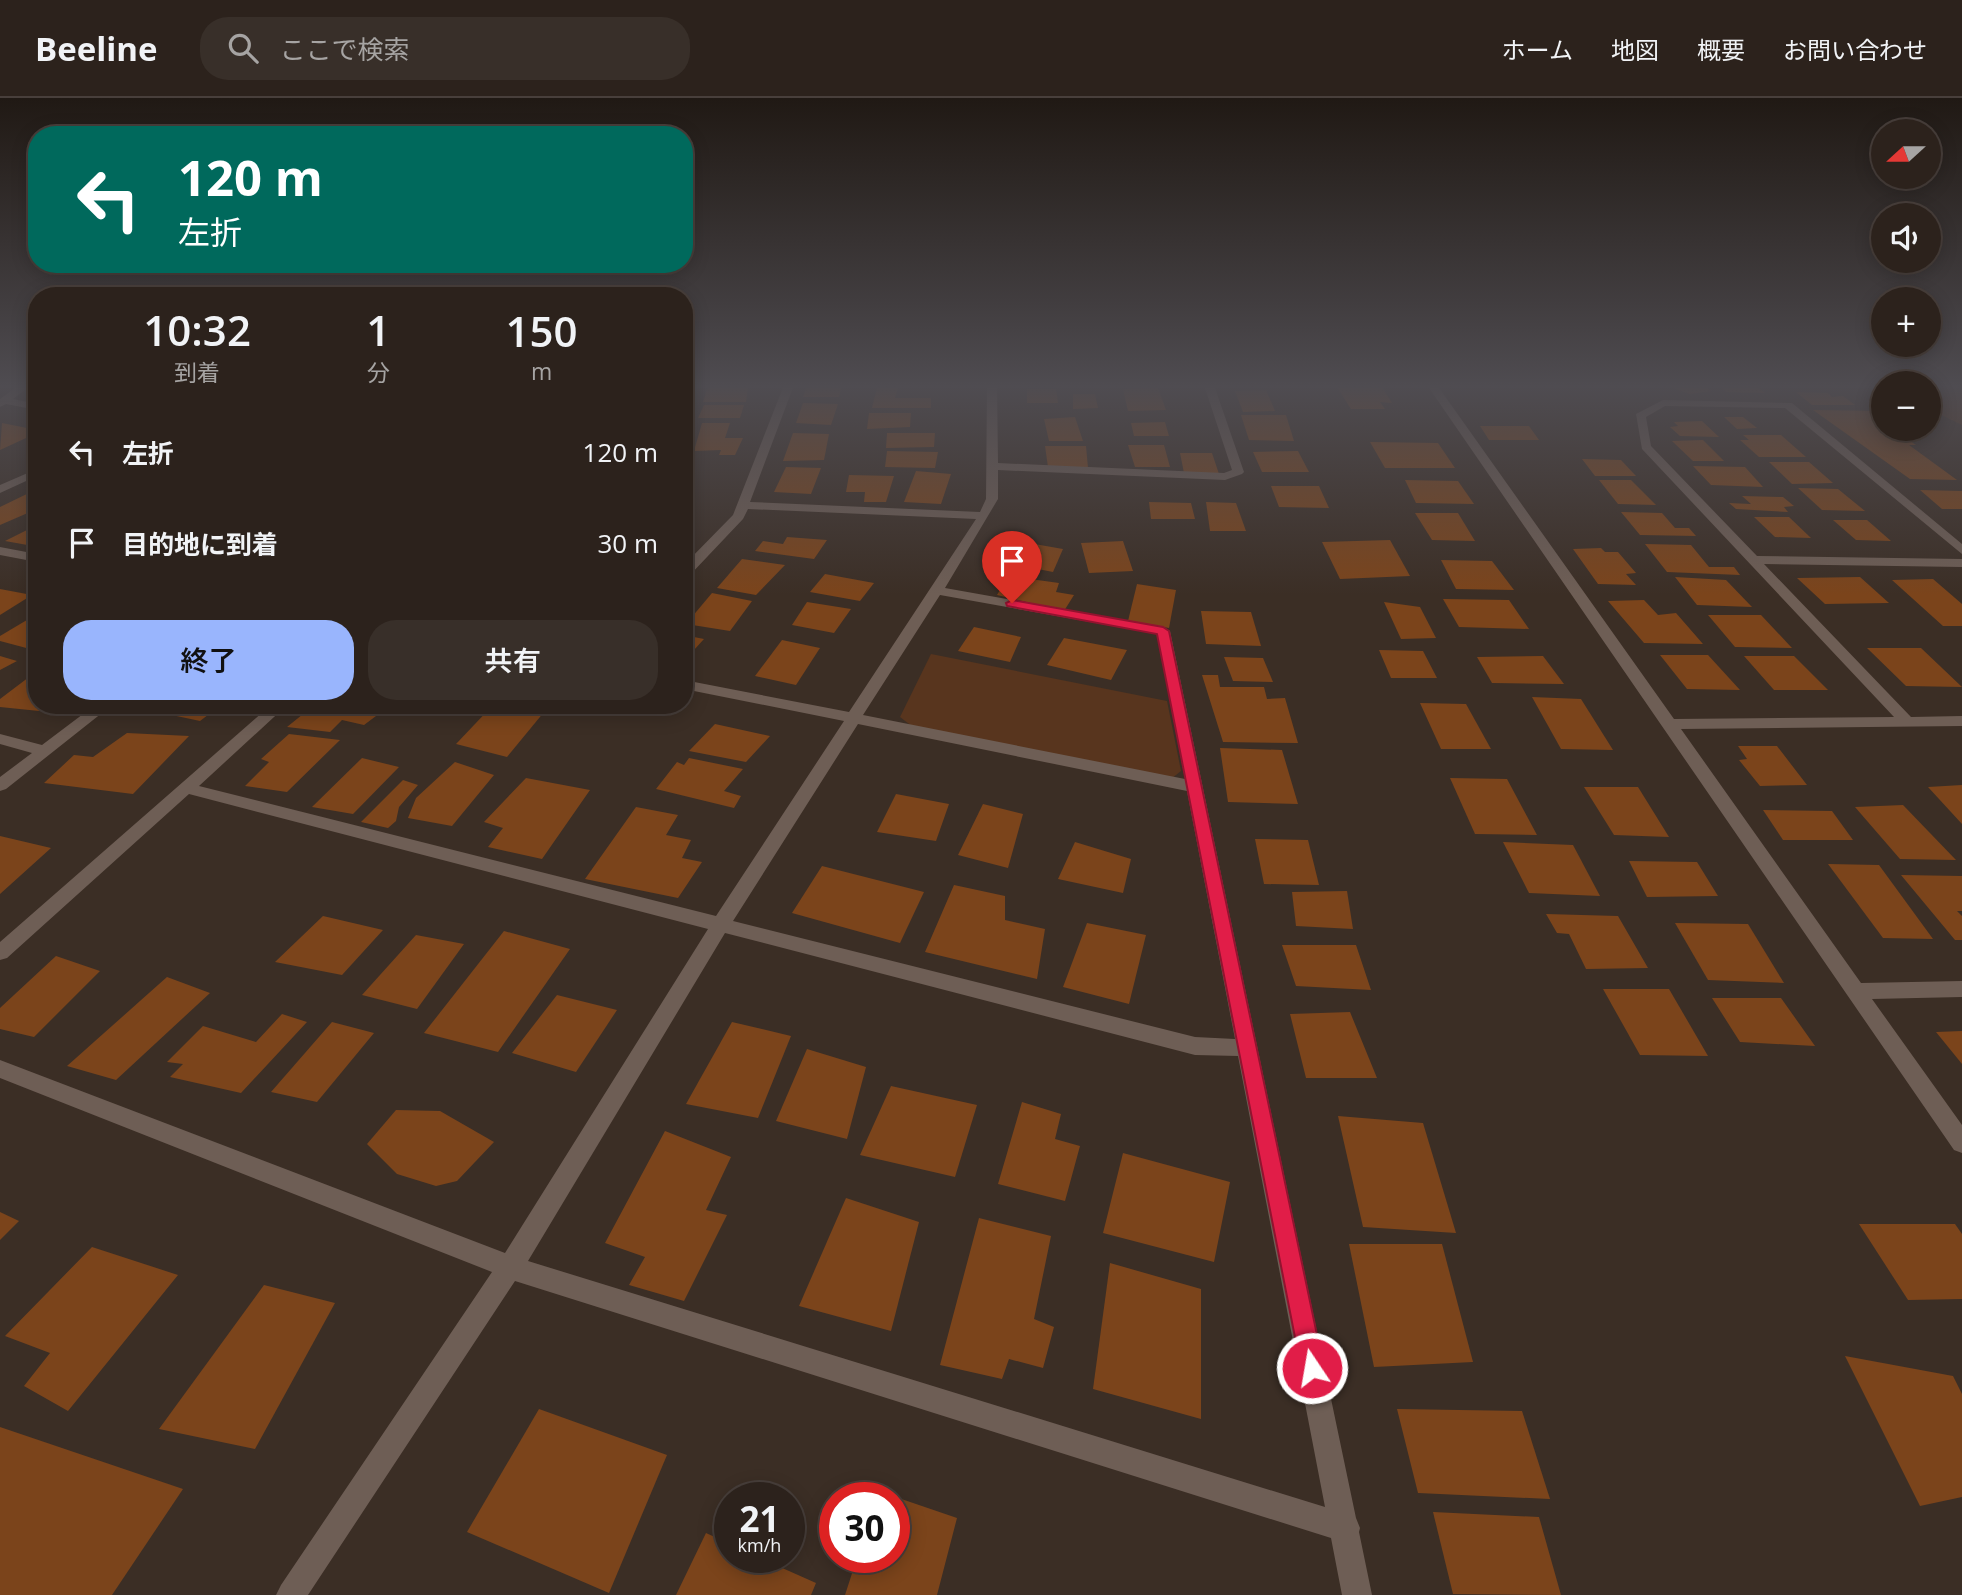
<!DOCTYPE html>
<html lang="ja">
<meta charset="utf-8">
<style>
body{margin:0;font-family:"Open Sans","Noto Sans JP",sans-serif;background:#382f29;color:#f1f3f6;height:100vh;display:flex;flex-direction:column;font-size:26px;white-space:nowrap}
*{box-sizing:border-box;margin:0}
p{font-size:23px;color:#a6a4a3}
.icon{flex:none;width:38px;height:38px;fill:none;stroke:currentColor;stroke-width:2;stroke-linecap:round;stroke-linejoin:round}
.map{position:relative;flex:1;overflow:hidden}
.sheet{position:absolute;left:28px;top:189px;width:665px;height:427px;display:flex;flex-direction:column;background:#2c221c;border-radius:28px;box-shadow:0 4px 18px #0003,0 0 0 2px #483f3b}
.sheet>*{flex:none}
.banner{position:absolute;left:28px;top:28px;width:665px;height:147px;border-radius:28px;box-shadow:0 4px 18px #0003,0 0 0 2px #483f3b;background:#00695c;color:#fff;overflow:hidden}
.needle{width:46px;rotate:249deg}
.buttons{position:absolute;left:1871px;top:21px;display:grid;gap:14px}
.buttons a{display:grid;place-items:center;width:70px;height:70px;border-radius:50%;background:#2c221c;box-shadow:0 4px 18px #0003,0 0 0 2px #483f3b;font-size:35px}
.speed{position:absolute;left:714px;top:1384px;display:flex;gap:14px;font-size:35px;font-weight:700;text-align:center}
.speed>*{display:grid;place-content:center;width:91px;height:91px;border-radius:50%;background:#2c221c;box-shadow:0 4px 18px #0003,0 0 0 2px #483f3b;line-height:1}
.speed small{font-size:18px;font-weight:400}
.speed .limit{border:10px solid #d22;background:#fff;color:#111}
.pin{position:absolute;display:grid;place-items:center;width:60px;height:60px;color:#fff;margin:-72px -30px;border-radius:50% 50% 50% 0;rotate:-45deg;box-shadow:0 0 7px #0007}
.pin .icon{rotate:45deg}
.me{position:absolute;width:77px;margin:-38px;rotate:348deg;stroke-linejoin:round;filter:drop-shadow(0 0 5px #0008)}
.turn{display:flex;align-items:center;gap:24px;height:147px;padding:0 35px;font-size:32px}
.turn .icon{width:91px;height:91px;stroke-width:2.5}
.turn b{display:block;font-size:49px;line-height:60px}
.eta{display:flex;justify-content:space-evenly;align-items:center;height:119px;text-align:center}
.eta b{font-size:42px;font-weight:600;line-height:49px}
.cta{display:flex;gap:14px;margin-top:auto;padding:14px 35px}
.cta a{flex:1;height:80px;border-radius:28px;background:#99b5fd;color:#111;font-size:28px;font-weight:600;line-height:80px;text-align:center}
.cta a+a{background:#382f29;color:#f1f3f6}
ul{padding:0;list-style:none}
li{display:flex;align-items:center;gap:21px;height:91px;padding:0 35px}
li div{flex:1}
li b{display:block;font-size:26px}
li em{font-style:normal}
header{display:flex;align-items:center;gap:42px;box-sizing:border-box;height:98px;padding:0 35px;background:#2c221c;border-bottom:2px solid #483f3b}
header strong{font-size:33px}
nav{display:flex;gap:38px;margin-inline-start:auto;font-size:24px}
.search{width:490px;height:63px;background:#382f29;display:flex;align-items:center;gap:18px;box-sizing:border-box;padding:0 24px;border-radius:28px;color:#a6a4a3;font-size:26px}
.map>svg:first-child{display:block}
</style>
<header>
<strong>Beeline</strong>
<div class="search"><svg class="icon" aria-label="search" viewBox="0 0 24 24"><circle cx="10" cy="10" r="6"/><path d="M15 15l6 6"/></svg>ここで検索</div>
<nav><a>ホーム</a><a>地図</a><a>概要</a><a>お問い合わせ</a></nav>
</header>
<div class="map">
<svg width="1962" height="1497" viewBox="0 0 1962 1497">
<rect width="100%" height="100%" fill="#3b2e25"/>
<!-- green -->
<g fill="#58351e">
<path d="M1929,287H1962V327L1929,311Z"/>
<path d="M931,556L1167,603L1181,673L1166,685L913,629L900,619Z"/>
</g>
<!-- building -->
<g fill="#7b441b">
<path d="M807,287H842L839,299H803Z"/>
<path d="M1664,287H1703L1711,293L1690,296Z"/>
<path d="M1718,287H1755L1765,295L1726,294Z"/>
<path d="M708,289H748L746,304H703Z"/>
<path d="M877,289L898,290L895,300H931V310H872Z"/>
<path d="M1337,289H1382L1392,305L1380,304L1385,311H1351Z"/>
<path d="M1158,290L1166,312L1128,313L1123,291Z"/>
<path d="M1027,291H1056L1058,305H1027Z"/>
<path d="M1266,292L1275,313L1243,314L1235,293Z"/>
<path d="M1796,294L1828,295L1832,299L1843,298L1855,307H1812Z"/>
<path d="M1073,296H1095L1098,310L1073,311Z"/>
<path d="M803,305L838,306L831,327L796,325Z"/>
<path d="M704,307H744L740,320H698Z"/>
<path d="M1813,312L1880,313L1883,315V331H1892L1916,347H1909L1957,382L1910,381Z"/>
<path d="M869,315H911L910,329L867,331Z"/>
<path d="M1241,317H1286L1294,343L1249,342Z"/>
<path d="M1075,319L1083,343H1049L1044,321Z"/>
<path d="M1724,319H1743L1757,330L1737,331Z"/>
<path d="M1702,323L1719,339L1680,338L1670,329L1678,328L1674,324Z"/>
<path d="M1165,324L1169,338H1134L1131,325Z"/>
<path d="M2,325L37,332V335L0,352Z"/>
<path d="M702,325H730L725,340H743L735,357H719L721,352L694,353Z"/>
<path d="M1480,328H1529L1539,342H1489Z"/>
<path d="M793,335L829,336L824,362L783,363Z"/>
<path d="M887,335H935L934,349L886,350Z"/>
<path d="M1743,337H1781L1806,359H1759L1740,342H1749Z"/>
<path d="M1703,342L1724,363H1693L1672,343Z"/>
<path d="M1370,344L1438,345L1455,370H1385Z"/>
<path d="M1128,347H1164L1170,369H1135Z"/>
<path d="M1045,348H1086L1088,370L1048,369Z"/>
<path d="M887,353L938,354L935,370L885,369Z"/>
<path d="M1298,353L1309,374H1262L1253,354Z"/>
<path d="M1180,355H1212L1219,376L1184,375Z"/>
<path d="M1582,361L1621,362L1636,378H1595Z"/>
<path d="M1769,364H1809L1833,385L1792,386Z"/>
<path d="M1693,368L1745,369L1763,389L1711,387Z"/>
<path d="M786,369L821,370L811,396L774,394Z"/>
<path d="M916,373L951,376L941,406L904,404Z"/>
<path d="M849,377L894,378L886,404H864L865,394H846Z"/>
<path d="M1405,382L1458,383L1474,406L1416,405Z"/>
<path d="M1599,382H1631L1656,407L1618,406Z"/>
<path d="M1271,388H1319L1329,410L1279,409Z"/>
<path d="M1798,390L1838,391L1865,413L1822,412Z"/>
<path d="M1920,392L1962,393V411H1942Z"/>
<path d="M33,393L37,394V411L0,427V409Z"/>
<path d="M1742,398L1783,399L1794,408L1784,409L1788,414L1736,411L1729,405L1751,406Z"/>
<path d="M1149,404L1191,405L1195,421H1151Z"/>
<path d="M1206,404L1236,405L1246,433H1210Z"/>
<path d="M1621,414L1662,415L1675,430H1689L1696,438L1640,437Z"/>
<path d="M1415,415H1458L1475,443L1432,442Z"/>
<path d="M1754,419H1789L1811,440L1775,439Z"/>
<path d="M1833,422H1867L1891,443L1856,442Z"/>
<path d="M37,427V446L33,448L5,443Z"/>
<path d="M787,439L827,442L814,461L755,453L763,443L783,446Z"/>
<path d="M1012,442L1063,451L1053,474L997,463Z"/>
<path d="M1390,442L1410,478L1340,481L1322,444Z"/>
<path d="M1123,443L1133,473L1089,475L1081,445Z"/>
<path d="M1645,446L1691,447L1709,469H1734L1740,477L1667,474Z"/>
<path d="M1601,450L1605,454H1618L1636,475L1626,476L1636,487L1598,486L1573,451Z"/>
<path d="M742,461L785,467L756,497L717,490Z"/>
<path d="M1441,462L1492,463L1514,492L1456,491Z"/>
<path d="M825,476L874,485L860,503L810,494Z"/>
<path d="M1008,478L1059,485L1056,494L1074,497L1064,513L997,497Z"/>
<path d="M1675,479L1726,482L1752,509L1697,507Z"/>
<path d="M1860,479L1889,505L1825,506L1797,480Z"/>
<path d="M1933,481L1962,506V528H1943L1892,482Z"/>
<path d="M1137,486L1176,492L1169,530L1128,523Z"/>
<path d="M0,491L32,497L0,517Z"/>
<path d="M712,495L752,503L730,533L686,526Z"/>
<path d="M1443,501L1509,502L1529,531L1459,529Z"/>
<path d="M1644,502L1658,517L1676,515L1703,546L1644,545L1608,503Z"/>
<path d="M807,504L851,511L834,535L792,527Z"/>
<path d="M1384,504L1420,509L1436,540L1401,541Z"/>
<path d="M1201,513L1251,514L1261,548L1206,546Z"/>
<path d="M37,516V547L30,551L0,543V538Z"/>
<path d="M1708,517H1761L1792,550L1735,549Z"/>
<path d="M974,529L1021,539L1010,564L958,553Z"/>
<path d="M684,537L704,541L684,563Z"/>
<path d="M1064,540L1127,552L1111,582L1047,567Z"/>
<path d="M782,542L820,550L796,587L755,578Z"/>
<path d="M1867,550H1921L1962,589L1906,588Z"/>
<path d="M1379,552L1423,553L1437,580H1391Z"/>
<path d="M1660,557H1708L1740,592L1687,591Z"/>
<path d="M0,558L17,563L0,572Z"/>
<path d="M1543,558L1564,586L1492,585L1477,559Z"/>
<path d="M1744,558H1794L1828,592H1774Z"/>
<path d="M1224,559L1263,560L1273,584L1233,583Z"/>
<path d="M37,573V607H45L39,613L0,609V601Z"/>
<path d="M1202,577H1218L1220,589H1264L1267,601L1285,600L1298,645L1223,644Z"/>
<path d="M1532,599L1581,601L1613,652L1561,651Z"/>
<path d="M1420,605L1466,606L1491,651H1441Z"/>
<path d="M161,607H221L200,623L153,613Z"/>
<path d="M493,607H546L549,608L507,659L456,646Z"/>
<path d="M313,608L376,618L364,627L342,622L330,634L287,629Z"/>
<path d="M715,626L770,638L746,664L689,653Z"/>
<path d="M127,635L189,638L133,696L44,685L74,657L93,659Z"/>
<path d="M289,636L340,642L287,694L245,688L269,664L261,661Z"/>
<path d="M1738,648H1777L1807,687L1760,688L1739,662L1747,661Z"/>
<path d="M1220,650L1282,652L1298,706L1228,704Z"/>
<path d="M362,660L399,669L353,716L312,709Z"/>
<path d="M689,660L743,671L724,693L741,698L734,710L656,691L677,664L684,667Z"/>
<path d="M455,664L494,677L452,728L408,720L416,700Z"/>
<path d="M526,680L590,692L542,761L488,749L503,730L484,724Z"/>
<path d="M1450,680L1507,681L1537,737L1475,736Z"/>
<path d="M403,682L418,687L399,709L396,723L388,730L361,724Z"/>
<path d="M1962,687V726L1928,689Z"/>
<path d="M1584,689H1638L1669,739L1614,737Z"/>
<path d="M896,696L949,706L936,743L877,734Z"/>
<path d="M983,706L1023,716L1008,770L958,757Z"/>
<path d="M1903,707L1956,762L1900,761L1855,709Z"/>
<path d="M636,709L678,717L666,737L691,742L682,760L702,764L678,800L585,781Z"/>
<path d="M1763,712L1832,713L1853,742H1783Z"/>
<path d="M0,738L51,750L0,796Z"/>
<path d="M1255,741L1308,742L1319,787L1264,786Z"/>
<path d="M1075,744L1131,761L1123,795L1058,781Z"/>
<path d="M1503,744L1573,747L1600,798L1529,795Z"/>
<path d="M1629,763L1697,764L1718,798L1647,799Z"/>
<path d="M1828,766L1879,767L1933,841L1883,840Z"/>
<path d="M822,768L924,794L900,845L792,815Z"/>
<path d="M1901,777L1962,778V813H1957L1962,818V842H1955Z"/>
<path d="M954,787L1005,798V822L1045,831L1037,881L925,854Z"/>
<path d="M1347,793L1353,831L1296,828L1292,794Z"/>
<path d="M1546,816L1618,818L1648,870L1586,871L1569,836L1557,835Z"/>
<path d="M323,818L383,832L342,877L275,864Z"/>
<path d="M1087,825L1146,837L1129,906L1063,889Z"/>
<path d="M1675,825L1748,826L1784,885L1708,882Z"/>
<path d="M504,833L570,851L498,954L424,935Z"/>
<path d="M416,837L464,846L417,911L362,897Z"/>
<path d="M1282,847H1356L1371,892L1296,888Z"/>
<path d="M56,858L100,873L34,939L0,931V910Z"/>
<path d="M167,879L210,895L116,982L67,968Z"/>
<path d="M1603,891H1669L1708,958L1640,957Z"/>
<path d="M557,897L617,912L576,974L512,955Z"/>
<path d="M1712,900H1781L1815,948L1740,944Z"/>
<path d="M1350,914L1377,980H1306L1290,916Z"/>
<path d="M282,916L307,924L241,995L170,979L183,966L167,964L203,928L256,944Z"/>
<path d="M332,924L374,935L317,1004L271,994Z"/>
<path d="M732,924L791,938L758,1020L686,1006Z"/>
<path d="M1962,933V966L1936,934Z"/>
<path d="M807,951L866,969L847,1041L776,1023Z"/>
<path d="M891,988L977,1007L955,1079L860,1057Z"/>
<path d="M1022,1004L1061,1016L1055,1041L1080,1048L1065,1103L998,1086Z"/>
<path d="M396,1012L440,1013L494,1044L457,1083L436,1088L397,1076L367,1046Z"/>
<path d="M1338,1018L1423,1025L1456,1135L1363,1129Z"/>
<path d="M665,1033L731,1059L706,1112L727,1117L684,1203L629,1187L645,1159L605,1145Z"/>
<path d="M1123,1055L1230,1084L1214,1164L1103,1135Z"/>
<path d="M846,1100L919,1124L891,1233L799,1208Z"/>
<path d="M0,1114L19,1123L0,1142Z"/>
<path d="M979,1120L1051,1138L1034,1221L1054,1229L1043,1270L1009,1261L1002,1281L940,1267Z"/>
<path d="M1859,1126H1955L1962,1136V1201L1908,1202Z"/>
<path d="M1349,1146H1442L1473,1264L1374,1269Z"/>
<path d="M92,1149L178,1177L68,1313L24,1288L50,1255L5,1238Z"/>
<path d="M1110,1165L1201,1191V1321L1093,1291Z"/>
<path d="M264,1187L335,1205L255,1351L159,1331Z"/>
<path d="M1845,1258L1953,1278L1962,1296V1399L1920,1408Z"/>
<path d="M539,1311L667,1357L609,1495L467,1434Z"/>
<path d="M1397,1311L1522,1313L1550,1401L1418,1395Z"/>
<path d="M0,1329L183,1391L112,1497H0Z"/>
<path d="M878,1393L957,1420L937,1497H845L857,1460H894V1400H876Z"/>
<path d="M1433,1414L1539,1419L1561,1497L1453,1496Z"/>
<path d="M706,1435L730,1446V1460H760L816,1485L811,1497H676Z"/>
</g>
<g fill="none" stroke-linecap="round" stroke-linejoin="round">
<!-- street -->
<g fill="#6e5e55" fill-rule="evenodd">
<path d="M19,287H31L13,301L37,306V312L6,306L0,309V301Z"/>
<path d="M784,287H794L750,404L980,414L986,401L987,287H997L998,365L1224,375L1232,372L1204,287H1214L1244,374L1242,376L1225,382L998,372V401L945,490L1163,529L1170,533L1356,1420L1360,1430L1359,1434L1372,1497H1342L1331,1440L515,1183L308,1497H276L281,1487L492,1174L0,980V962L505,1155L708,831L189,696L7,860L0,862V844L271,607H287L199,688L716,818L844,623L684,591V582L849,614L976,421L748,411L743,421L689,478L684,479V467L733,417ZM940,497L1157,536L1185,681L863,617ZM858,626L1187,693L1235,941L1195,939L733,823ZM725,835L1195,957L1238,958L1325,1409L528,1163Z"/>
<path d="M1427,287H1437L1674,621L1894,619L1642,351L1636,316L1663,302L1792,305L1962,446V456L1785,310L1665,308L1646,319L1651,348L1757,458L1962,461V469L1764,466L1911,619L1962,618V628L1681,631L1861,885L1962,883V899L1872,901L1962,1027V1055L1954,1052Z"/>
<path d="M37,371V378L0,395V387Z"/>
<path d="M0,449L37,456V464L0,457Z"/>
<path d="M95,607H112L6,691L0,693V679L32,655L0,646V636L42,647Z"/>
</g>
</g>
<!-- sky -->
<linearGradient id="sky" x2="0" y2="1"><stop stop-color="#201914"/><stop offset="0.58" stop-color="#4f4c51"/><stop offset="1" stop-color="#4f4c51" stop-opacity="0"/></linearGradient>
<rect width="1962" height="497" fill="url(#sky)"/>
<!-- route -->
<path fill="#e11d48" stroke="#92132f" stroke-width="2" d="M1012,502L1163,529L1169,533L1324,1270L1321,1279L1312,1282L1304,1279L1301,1270L1157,536L1007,508L1006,505Z"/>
</svg>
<div class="buttons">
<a><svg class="needle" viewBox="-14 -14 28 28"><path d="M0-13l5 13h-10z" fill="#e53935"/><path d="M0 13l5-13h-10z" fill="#a6a4a3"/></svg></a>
<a><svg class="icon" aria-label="sound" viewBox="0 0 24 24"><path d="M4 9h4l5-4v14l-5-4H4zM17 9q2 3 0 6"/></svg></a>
<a>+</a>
<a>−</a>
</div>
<div class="speed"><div>21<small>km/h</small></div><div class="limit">30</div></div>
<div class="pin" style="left:1012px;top:505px;background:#d93025"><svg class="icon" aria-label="arrive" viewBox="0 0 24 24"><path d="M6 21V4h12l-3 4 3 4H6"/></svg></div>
<svg class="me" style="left:1312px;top:1270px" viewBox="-20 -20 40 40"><circle r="17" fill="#e11d48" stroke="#fff" stroke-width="3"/><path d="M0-11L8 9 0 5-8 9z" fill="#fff"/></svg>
<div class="banner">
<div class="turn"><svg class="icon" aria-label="left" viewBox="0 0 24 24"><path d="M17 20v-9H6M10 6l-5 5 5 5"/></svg><div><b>120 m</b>左折</div></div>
</div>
<section class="sheet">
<div class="eta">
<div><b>10:32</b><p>到着</p></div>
<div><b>1</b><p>分</p></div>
<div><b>150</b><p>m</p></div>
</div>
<ul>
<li><svg class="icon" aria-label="left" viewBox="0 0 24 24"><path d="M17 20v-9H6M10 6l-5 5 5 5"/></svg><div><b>左折</b></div><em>120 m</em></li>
<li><svg class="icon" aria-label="arrive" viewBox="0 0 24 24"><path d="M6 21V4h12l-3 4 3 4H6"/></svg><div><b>目的地に到着</b></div><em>30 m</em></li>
</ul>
<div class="cta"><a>終了</a><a>共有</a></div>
</section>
</div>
